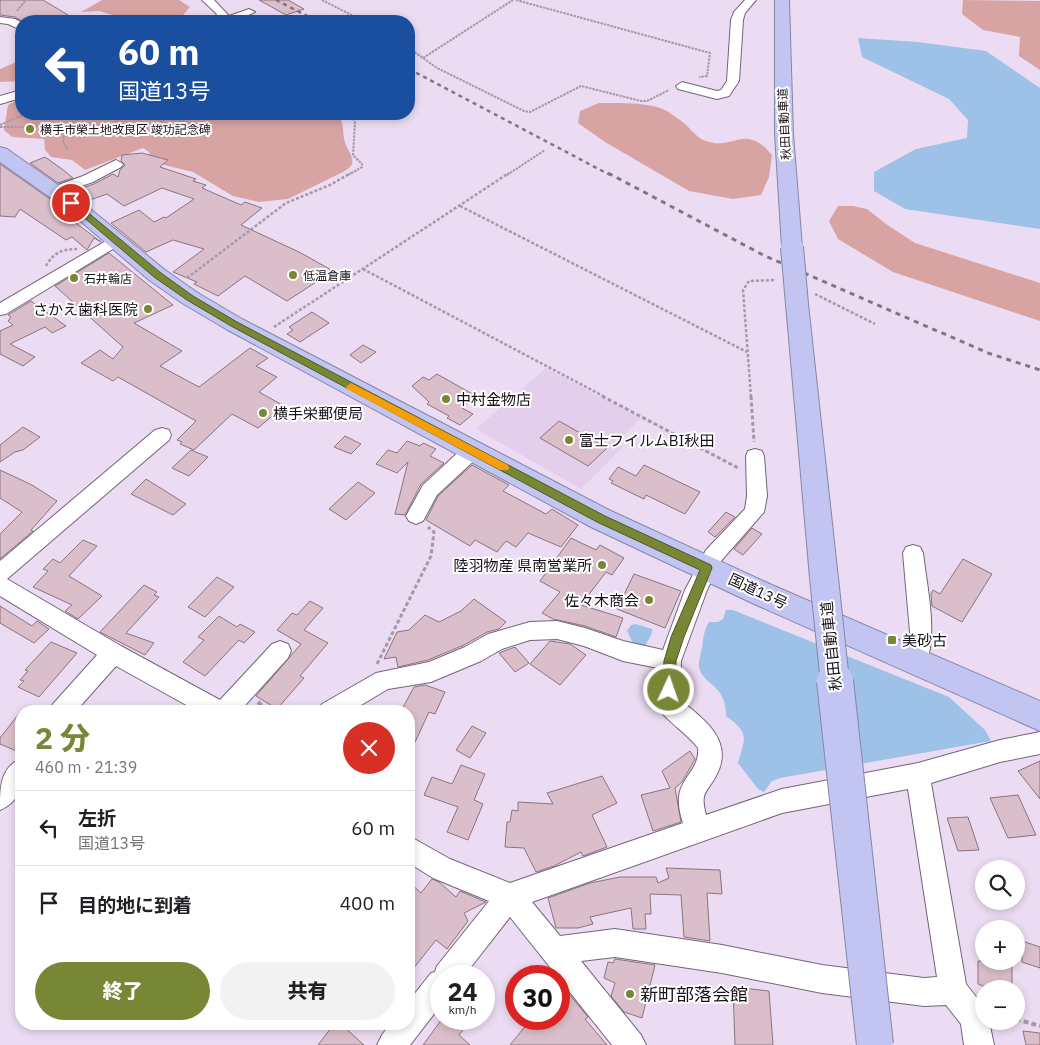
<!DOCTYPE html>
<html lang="ja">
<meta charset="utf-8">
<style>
body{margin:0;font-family:"IBM Plex Sans","Noto Sans JP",sans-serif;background:#f2f2f2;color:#202124;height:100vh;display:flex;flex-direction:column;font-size:19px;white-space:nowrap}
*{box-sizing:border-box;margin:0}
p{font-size:16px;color:#757577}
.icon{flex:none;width:28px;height:28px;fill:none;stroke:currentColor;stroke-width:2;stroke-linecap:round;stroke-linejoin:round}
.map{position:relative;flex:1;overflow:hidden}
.panel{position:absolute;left:15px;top:705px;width:400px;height:325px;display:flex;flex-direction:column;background:#fff;border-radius:20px;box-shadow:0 2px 8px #0003}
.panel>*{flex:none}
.top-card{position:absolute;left:15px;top:15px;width:400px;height:105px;border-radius:20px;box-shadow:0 2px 8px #0003;background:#1a4fa0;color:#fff;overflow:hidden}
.fabs{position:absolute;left:975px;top:860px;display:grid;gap:10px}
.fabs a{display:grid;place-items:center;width:50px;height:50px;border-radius:50%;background:#fff;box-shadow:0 2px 8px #0003;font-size:25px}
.speed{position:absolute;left:430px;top:965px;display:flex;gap:10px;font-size:25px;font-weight:700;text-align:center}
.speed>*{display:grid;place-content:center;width:65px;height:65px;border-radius:50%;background:#fff;box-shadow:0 2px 8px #0003;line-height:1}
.speed small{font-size:12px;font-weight:400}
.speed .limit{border:8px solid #d22;background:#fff;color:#111}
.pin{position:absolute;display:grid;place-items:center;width:42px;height:42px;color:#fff;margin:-21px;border:2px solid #fff;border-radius:50%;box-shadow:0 1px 5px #0007}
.me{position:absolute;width:55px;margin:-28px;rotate:3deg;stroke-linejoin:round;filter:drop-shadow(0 0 4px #0008)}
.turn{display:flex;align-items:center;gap:18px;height:105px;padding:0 20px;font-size:22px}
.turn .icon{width:65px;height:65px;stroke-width:2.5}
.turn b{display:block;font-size:35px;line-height:42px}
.round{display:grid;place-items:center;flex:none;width:52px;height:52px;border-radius:26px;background:#f2f2f2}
.overview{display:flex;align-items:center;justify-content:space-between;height:85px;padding:0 20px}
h1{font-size:30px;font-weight:800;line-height:38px;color:#788735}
.primary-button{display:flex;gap:10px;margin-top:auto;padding:10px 20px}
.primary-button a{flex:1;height:58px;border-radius:30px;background:#788735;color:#fff;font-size:20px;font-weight:800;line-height:58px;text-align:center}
.primary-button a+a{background:#f2f2f2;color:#202124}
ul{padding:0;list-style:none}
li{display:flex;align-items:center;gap:15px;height:75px;padding:0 20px;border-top:1px solid #e0e0e0}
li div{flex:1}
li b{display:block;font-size:19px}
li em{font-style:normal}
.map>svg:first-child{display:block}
</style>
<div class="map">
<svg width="1040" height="1045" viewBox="0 0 1040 1045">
<rect width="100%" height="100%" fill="#ecdcf3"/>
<!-- built -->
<path fill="#e3cfec" d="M546,368L641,418L616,443L623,447L581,489L476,429Z"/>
<!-- green -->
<g fill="#d7a4a3">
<path d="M102,0H179L190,7L178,21H95L112,17L113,15L99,11L81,12Z"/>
<path d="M963,0L1040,1V70L1019,56L1020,37L983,30L962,14Z"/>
<path d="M21,60V81L0,82V69Z"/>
<path d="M21,98V114H218L229,118L258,114H338C346,128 341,132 346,145C348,151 354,157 352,164C350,168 346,170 343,172L288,199L259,202L233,196L193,172L156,163L151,158L149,152L143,148L85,170L72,160L51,157L45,150L44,139L12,137L4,130L8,105Z"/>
<path d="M599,103C619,103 641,102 660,108C667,110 674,116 680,120C688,125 695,136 703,140C735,153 743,121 772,155L769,177L761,195L733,199L689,191L605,142L578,123L580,111Z"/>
<path d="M838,206H853L867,209L886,224L915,243L1040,283V321L893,272L838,239L829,221Z"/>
</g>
<!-- water -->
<g fill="#9dc1e7">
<path d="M858,38L918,42L986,51L1040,88V229L905,209L874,191V172L916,149L967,138L968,120L949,99L862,57Z"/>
<path d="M726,610H733L949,697L985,730L991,741L780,778L772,781L764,792L758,789L738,763C745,738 750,733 726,716C726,683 703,686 699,667C698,662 701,654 702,648C703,639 704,630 709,622H718L723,619Z"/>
<path d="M636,624L652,629V633L644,648L636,649L627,631L631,625Z"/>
</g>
<!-- building -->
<g fill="#dabfcb" stroke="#8b737f">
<path d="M0,0H43L78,21H22L15,17L0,15Z"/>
<path d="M259,0H288L304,9L286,15Z"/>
<path d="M142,153L168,160L160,167L196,179L193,181L206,185L202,188L241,205L245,202L262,208L241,225L301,253L333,271L287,301L245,276L218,296L194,284L197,282L173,272L204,249L173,240L146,252L111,223L139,210L154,222L164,217L166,218L194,199L162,188L124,206L107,194L84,202L71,192L94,184L113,174L118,177L120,170L125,165L121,161L122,155Z"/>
<path d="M45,157L62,169L73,178L58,183L30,163Z"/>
<path d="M0,164L63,208L60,211L101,242L94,238L87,250L72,237L66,240L20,209L15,217L0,216Z"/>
<path d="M109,253L173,305L134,323L182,351L160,366L199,387L250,348L268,358L256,366L277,377L259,392L284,406L258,428L232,414L194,450L180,444L182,442L177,440L196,421L118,377L113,381L81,363L100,350L113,359L123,347L55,286Z"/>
<path d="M31,301L66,326L52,333L45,327L10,344L35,357L23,366L0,354V331L13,325L8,321L11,317L8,315Z"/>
<path d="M312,312L329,323L300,342L287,334L293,330L289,327Z"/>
<path d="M363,345L376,352L361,363L350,355Z"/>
<path d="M437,374L476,396L462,408L473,414L460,425L447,418L449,416L427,404L429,402L412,386L423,377L429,380Z"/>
<path d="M559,421L607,448L588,466L540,438Z"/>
<path d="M23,427L40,437L23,450L15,452L0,462V445Z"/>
<path d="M345,436L361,444L351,454L334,447Z"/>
<path d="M407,441L420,446L423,443L436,449L430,456L444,463L421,484L405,515L395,514L408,462L397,473L376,464L388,450L397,453Z"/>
<path d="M191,450L208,457L189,476L172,468Z"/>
<path d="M472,465L509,485L503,491L546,514L552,509L578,525L561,547L528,533L516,547L506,541L497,552L475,540L470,546L426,520L438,496Z"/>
<path d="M644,465L700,492L685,514L646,495L644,499L611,483L613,481L609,479L618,467L636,476Z"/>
<path d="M0,470L32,485L57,501L31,530L33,531L0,559V534L22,512L0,498Z"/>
<path d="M146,479L186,504L173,515L131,494Z"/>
<path d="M358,482L375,493L346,520L329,509Z"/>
<path d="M726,512L735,517L715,537L708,532Z"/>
<path d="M752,528L762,534L743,555L734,549Z"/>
<path d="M571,538L596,550L600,545L624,558L612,575L606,572L581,605L623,618L616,637L585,626L553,619L542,613L560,592L540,581Z"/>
<path d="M83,540L97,546L69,576L102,596L78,619L65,611L72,605L33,587L48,571L43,569L53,559L60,563Z"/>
<path d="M963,559L992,574L962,622L932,606L931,594L933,590L940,594Z"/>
<path d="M634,574L681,591L665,628L617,609Z"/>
<path d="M217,577L234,587L205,617L188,607Z"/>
<path d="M144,585L157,592L154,595L159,597L126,633L154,643L145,655L100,632Z"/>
<path d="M474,599L506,622L499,629L487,632L464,645L428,660L398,667L396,657L384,659L397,632L409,630L425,615L439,622L461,611Z"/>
<path d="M310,601L323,608L304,630L328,643L300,676L304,678L277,709L256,696L301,644L277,630L292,613L297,615Z"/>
<path d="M0,606L32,626L37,621L49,629L34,643L0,623Z"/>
<path d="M219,616L237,627L240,624L255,632L244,643L239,640L205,676L183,662L204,640L198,637Z"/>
<path d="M550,641L570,644L586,655L560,685L530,664Z"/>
<path d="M51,642L77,653L39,697L18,687L24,681L20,680L28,671L25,670Z"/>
<path d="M515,647L529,663L515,672L499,653Z"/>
<path d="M425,685L445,692L435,714L429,712L409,755V711H401L414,687Z"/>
<path d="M21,711V753L0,744V738Z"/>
<path d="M472,726L486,733L470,758L456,750Z"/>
<path d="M690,751L695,759L682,782L675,788L681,822L653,831L641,795L670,788L662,771Z"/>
<path d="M1040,761V799L1018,771Z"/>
<path d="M461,765L485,774L474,800L483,804L468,840L447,832L458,807L424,795L432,777L452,784Z"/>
<path d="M602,776L617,803L592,815L607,847L583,856L581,852L554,866L536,872L524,848L505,847L507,822H510L512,810L518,811V802L553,804L547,793Z"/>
<path d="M1018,795L1036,835L1008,838L990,798Z"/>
<path d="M968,817L979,850L958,851L947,818Z"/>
<path d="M666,868L720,870L722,894L707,893L710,941L684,937L681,895L650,894L651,914H645L646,929H633L631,908L590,917L593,924L578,928H556L548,898L590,883L620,877H656L658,883L669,878Z"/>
<path d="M432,879L439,882L456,897L460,891L486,902L464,913L468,921L447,949L436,940L409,974V882L421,893Z"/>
<path d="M1022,941L1040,947V968L1022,962Z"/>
<path d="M615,959L655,965L642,1018L624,1012L611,996L615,983L604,978L608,962L613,963Z"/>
<path d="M978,961H1012V989H991L978,984Z"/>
<path d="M733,987L769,991L773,1045H735Z"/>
<path d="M569,994L588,1017L585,1019L607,1045H510L531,1019H559V1001Z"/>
<path d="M442,1019H472L459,1035L470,1045H423Z"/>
<path d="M334,1024H341L364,1045H318Z"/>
<path d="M1023,1031L1040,1033V1045H1026Z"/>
</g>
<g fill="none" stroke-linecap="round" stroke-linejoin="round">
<!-- minor casing -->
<g stroke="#736579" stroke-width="2">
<g id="minor">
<path d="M202,0H214L229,16L249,9L255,12L235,21H220L216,13Z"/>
<path d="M745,0H756L745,13L743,20L739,81L729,96L717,99L678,89L676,86L682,82L717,91L721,90L727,81L731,20L734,12Z"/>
<path d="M0,17L15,19L21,22V30L8,24L0,23Z"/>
<path d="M21,90V98L0,104V96Z"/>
<path d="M116,160L123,164L121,167L93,182L55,195L50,194L48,191L50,188L83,176Z"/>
<path d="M116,236L121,238L124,241L121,244L6,314L0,315V303L111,238Z"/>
<path d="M162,428L169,430L171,435L169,440L7,579L121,646L220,700L272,644L280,641L288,644L291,651L288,658L240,711H197L116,666L76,711H49L53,704L97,655L0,596V561L155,430Z"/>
<path d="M472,444L479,446L481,451L479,456L437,495L423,521L416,524L409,521L406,516L423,485L465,446Z"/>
<path d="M755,449L762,451L764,456L767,496L764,512L721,561L707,590L681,661L680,700C704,719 735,741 716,776C706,794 700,792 706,815L782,789L918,763L1000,740L1040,732V754L1000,762L931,783L966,984L984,1007V1021H989L994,1045H964L961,1024L946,1005L924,1006L822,993L722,973L615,957L581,961L641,1035L646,1045H612L510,917L464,976H441V1005L410,1045H377L382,1035L390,1024H409V1001L431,973L435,972L437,966L489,901L433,878L409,863V836L450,859L510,883L683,823C680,813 677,802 680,791C685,775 700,766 698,748C689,735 659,715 657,705C654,694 658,679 658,668L623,661L584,646L557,639L530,640L502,649L481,661L431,682L388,689L351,711H318L322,704L376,673L429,662L465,647L488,634L530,622L557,621L585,628L623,641L663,650L685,590L706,550L745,509L747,496L746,456L748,451ZM908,789L937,977L924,978L822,965L722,945L615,929L560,936L532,902L782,813Z"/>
<path d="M913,545L920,547L923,553C927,588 939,637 924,669L916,672L908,669L905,662L910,632L903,553L906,547Z"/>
<path d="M21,759C21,781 24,800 0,810C0,788 0,767 21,759Z"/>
</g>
</g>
<!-- highway casing -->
<g stroke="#8686a6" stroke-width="2">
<g id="highway">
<path d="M775,0H789L793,134L802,247L799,251L792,253L785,251L782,247L775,134Z"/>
<path d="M0,147L7,149L78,199L165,270L198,293L242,319L611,511L772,585L1040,701V731L752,603L591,527L226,329L182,303L149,280L64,207L0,162Z"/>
<path d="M797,297L805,299L808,304L838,578L834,586L824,590L814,586L810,578L786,304L789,299Z"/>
</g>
</g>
<!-- path-far3 -->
<g stroke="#a598aa" stroke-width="2" stroke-dasharray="2.5 1" stroke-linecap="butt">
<path d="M322,0L363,21"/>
<path d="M516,0L710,53L707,76L699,77"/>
<path d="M17,11L26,0"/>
<path d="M409,48L437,68L524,111L530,112L581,86L641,101H647L669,90"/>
<path d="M423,58L513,0"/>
<path d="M188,114L181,120L190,123"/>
<path d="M168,119L184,122"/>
<path d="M0,125L25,114"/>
<path d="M66,126L63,142L68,150"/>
<path d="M0,127H34L53,124L66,126L88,114"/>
<path d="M115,128L116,121L125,114"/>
<path d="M136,129L184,114"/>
<path d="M348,175L362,167V164L353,155L355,123L352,114"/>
<path d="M507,175L545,150"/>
</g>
<!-- path-far2 -->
<g stroke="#a598aa" stroke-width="2.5" stroke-dasharray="3 2" stroke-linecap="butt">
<path d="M460,206L747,352"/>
<path d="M46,266C53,253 62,249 77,249"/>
<path d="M363,269L605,397"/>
<path d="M187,278L286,203L330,185L351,173"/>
<path d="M815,294L875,324"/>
<path d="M274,327L509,173"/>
<path d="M751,397L743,290L749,281L776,280"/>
</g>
<!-- path-far1 -->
<g stroke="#a598aa" stroke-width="3" stroke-dasharray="4 2.5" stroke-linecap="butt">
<path d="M602,396L740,469"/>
<path d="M751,396L754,442"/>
<path d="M377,664L431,556L434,532L428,527"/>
</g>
<!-- path -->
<g stroke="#a598aa" stroke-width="4" stroke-dasharray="5 3" stroke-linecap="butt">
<path d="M258,702L267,711"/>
<path d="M1016,1019L1040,1026"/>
</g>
<!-- minor -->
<use href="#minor" fill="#fff" fill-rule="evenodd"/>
<!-- highway -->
<use href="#highway" fill="#c2c5f2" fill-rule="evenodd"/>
<!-- rail-far1 -->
<g stroke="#817686" stroke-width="2.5" stroke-dasharray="4 4" stroke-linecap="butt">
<path d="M276,0L317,21"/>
<path d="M409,69L610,175"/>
</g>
<!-- rail -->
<path stroke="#817686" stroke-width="3" stroke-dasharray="5 5" stroke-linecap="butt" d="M608,173L765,256L988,353L1040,370"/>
<!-- highway-bridge-far2 casing -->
<g stroke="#8686a6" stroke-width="24" stroke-linecap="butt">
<path id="highway-bridge-far2" d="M792,247L797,304"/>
</g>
<!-- highway-bridge-far1 casing -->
<g stroke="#8686a6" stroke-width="30" stroke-linecap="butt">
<path id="highway-bridge-far1" d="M824,578L835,682"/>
</g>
<!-- highway-bridge casing -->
<g stroke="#8686a6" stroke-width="38" stroke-linecap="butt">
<path id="highway-bridge" d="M835,681L875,1045"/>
</g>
<!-- highway-bridge-far2 -->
<use href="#highway-bridge-far2" stroke="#c2c5f2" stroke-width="22"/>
<!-- highway-bridge-far1 -->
<use href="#highway-bridge-far1" stroke="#c2c5f2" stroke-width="28"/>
<!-- highway-bridge -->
<use href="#highway-bridge" stroke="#c2c5f2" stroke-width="36"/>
</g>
<!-- route -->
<path fill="#788735" stroke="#4e5822" d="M68,201H74L161,273L193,296L237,322L605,516L711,565L712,568L684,637L676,661L675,690L673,694L669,695L664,694L662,690L664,661L671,637L700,570L597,522L231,326L187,300L154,277L68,204Z"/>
<!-- slow -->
<path fill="#f59e0b" d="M351,383L508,465L509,468L508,470H500L347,389L346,387Z"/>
<!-- markers -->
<g fill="#788735" stroke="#fff" stroke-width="2">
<circle cx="30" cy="129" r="5"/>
<circle cx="293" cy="275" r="5"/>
<circle cx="74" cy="278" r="5"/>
<circle cx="148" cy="309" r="5"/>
<circle cx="446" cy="399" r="5"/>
<circle cx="263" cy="413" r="5"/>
<circle cx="569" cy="440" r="5"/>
<circle cx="602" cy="565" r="5"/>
<circle cx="649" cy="600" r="5"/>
<rect x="887" y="635" width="10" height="10" rx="2.5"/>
<circle cx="630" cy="994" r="5"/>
</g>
<g text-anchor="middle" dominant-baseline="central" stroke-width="4" stroke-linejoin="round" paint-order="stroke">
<!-- far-street labels -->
<g font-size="12" fill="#161018" stroke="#fff">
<text transform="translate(784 124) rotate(-93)">秋田自動車道</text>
</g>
<!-- far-poi labels -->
<g font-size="12" fill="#161018" stroke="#fff" text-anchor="start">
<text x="40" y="129">横手市榮土地改良区 竣功記念碑</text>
<text x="303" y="275">低温倉庫</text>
<text x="84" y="278">石井輪店</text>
</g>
<!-- poi labels -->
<g font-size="15" fill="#161018" stroke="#fff" text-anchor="start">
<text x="138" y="309" text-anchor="end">さかえ歯科医院</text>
<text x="456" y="399">中村金物店</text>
<text x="273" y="413">横手栄郵便局</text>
<text x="579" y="440">富士フイルムBI秋田</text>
<text x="592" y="565" text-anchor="end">陸羽物産 県南営業所</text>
<text x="639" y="600" text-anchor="end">佐々木商会</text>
<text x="902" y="640">美砂古</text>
</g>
<!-- street labels -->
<g font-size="15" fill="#161018" stroke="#fff">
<text transform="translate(758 591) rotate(25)">国道13号</text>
<text transform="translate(831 646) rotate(-96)">秋田自動車道</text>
</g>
<!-- near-poi labels -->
<g font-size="18" fill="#161018" stroke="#fff" text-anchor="start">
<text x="640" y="994">新町部落会館</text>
</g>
</g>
</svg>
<div class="fabs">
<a><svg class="icon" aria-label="search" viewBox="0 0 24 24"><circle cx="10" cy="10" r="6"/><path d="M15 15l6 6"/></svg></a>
<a>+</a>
<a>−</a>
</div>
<div class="speed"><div>24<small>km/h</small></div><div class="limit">30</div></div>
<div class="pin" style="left:71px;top:203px;background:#d93025"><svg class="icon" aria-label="arrive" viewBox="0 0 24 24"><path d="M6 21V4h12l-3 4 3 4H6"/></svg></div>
<svg class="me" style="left:669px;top:690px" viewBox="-20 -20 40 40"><circle r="17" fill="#788735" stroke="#fff" stroke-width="3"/><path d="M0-11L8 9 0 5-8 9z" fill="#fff"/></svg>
<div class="top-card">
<div class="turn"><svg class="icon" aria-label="left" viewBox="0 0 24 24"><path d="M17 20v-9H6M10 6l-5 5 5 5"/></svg><div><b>60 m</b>国道13号</div></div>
</div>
<section class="panel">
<div class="overview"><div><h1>2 分</h1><p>460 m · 21:39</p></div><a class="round" style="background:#d93025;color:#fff"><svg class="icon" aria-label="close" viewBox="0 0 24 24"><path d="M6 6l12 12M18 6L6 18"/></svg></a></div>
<ul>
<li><svg class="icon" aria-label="left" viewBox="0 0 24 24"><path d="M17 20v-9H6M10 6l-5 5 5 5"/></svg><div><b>左折</b><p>国道13号</p></div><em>60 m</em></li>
<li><svg class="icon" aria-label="arrive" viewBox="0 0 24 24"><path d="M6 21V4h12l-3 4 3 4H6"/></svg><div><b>目的地に到着</b></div><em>400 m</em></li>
</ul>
<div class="primary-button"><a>終了</a><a>共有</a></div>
</section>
</div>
